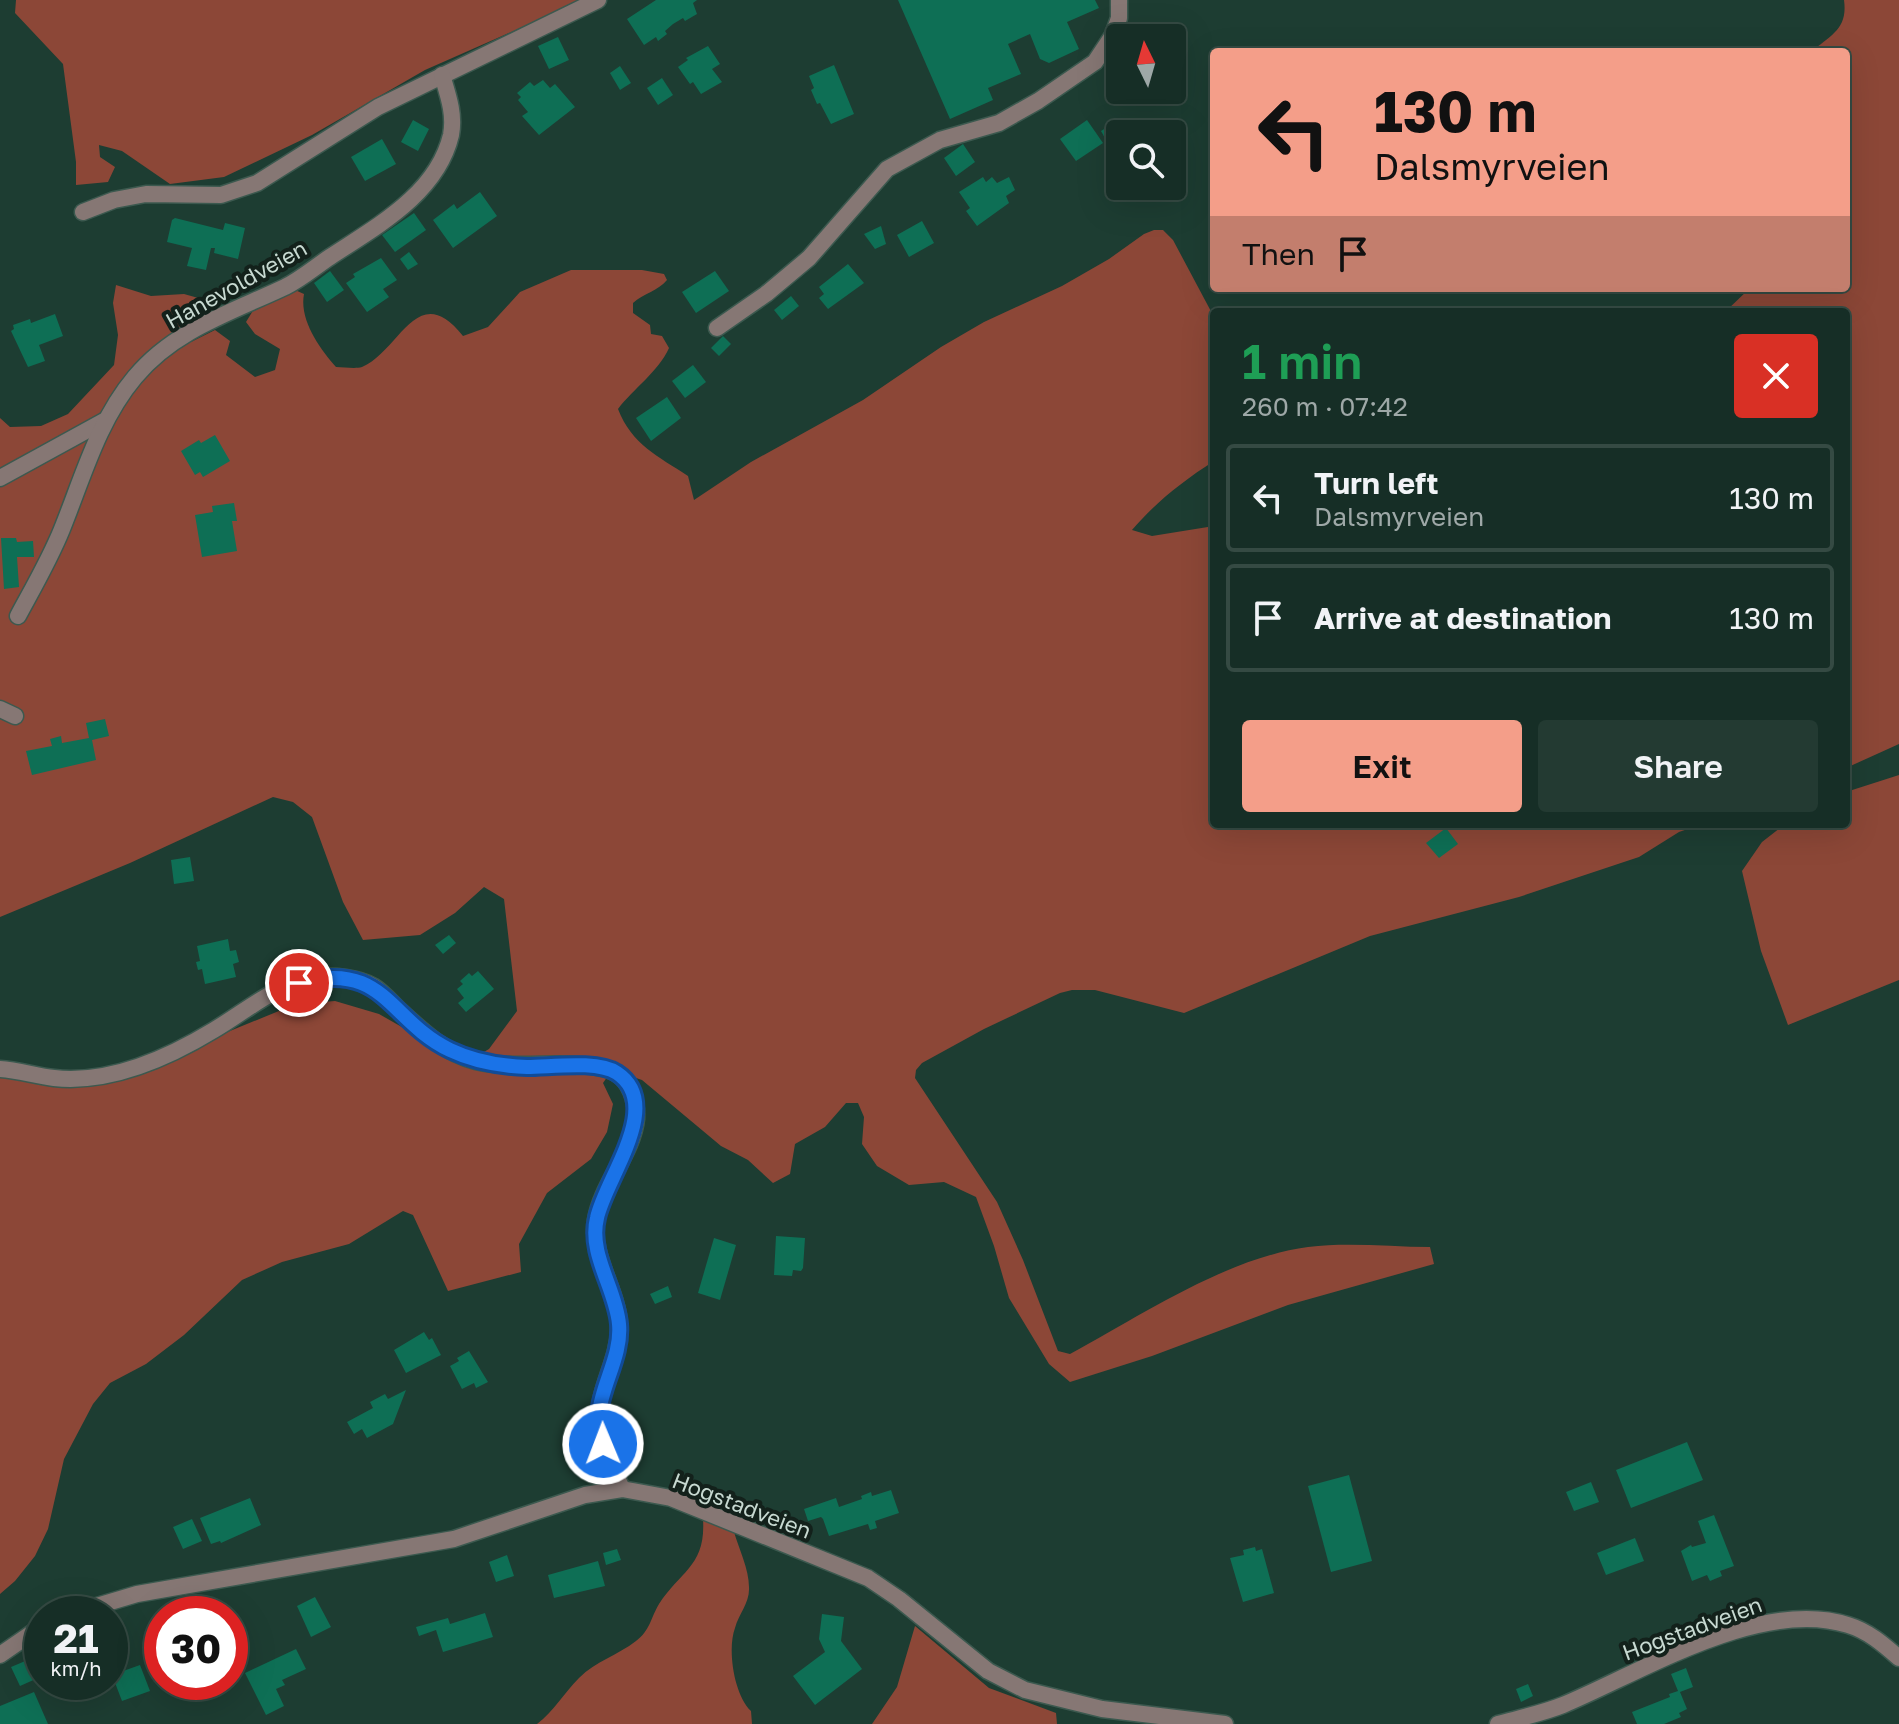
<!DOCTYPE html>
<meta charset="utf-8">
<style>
body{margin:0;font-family:"Golos Text",sans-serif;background:#233a32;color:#f1f3f6;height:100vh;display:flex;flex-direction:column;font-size:30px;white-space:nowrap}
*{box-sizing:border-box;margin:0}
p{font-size:26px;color:#9ea8a7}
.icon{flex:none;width:44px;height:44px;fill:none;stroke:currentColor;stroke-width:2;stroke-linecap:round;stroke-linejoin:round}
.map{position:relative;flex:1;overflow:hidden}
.panel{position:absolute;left:1210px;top:308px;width:640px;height:520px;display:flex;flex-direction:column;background:#162e26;border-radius:8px;box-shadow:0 8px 32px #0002,0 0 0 2px #354a43}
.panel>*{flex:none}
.banner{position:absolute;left:1210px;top:48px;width:640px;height:244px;border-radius:8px;box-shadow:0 8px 32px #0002,0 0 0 2px #354a43;background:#f49e89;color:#111;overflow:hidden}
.needle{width:52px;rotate:355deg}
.buttons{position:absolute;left:1106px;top:24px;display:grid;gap:16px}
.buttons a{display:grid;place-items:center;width:80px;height:80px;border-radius:8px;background:#162e26;box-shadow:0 8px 32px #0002,0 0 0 2px #354a43;font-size:40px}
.speed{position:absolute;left:24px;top:1596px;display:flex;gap:16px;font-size:40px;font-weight:700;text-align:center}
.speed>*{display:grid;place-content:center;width:104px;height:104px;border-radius:50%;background:#162e26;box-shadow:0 8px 32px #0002,0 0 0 2px #354a43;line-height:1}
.speed small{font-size:20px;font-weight:400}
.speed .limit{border:12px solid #d22;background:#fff;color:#111}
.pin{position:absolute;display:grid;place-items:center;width:68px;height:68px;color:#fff;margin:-34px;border:4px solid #fff;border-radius:50%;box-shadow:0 2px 8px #0007}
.me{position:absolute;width:88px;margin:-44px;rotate:359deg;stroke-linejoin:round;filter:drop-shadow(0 0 6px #0008)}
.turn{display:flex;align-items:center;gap:28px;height:168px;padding:0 32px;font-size:36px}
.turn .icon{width:104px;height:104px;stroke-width:2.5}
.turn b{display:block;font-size:56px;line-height:68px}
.then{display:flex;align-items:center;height:76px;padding:0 32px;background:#0003;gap:16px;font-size:30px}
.round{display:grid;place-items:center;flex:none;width:84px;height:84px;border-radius:8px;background:#233a32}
.head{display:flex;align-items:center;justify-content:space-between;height:136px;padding:0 32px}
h1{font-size:48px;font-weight:600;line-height:60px;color:#1e9e55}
.primary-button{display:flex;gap:16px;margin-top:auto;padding:16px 32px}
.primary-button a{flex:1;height:92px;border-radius:8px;background:#f49e89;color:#111;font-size:32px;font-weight:600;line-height:92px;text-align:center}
.primary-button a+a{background:#233a32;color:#f1f3f6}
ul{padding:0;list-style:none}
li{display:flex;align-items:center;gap:24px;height:108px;margin:0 16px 12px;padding:0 16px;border:4px solid #354a43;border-radius:8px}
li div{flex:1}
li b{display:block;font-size:30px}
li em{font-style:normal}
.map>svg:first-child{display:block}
</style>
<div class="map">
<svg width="1899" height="1724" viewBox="0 0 1899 1724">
<rect width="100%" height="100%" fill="#1d3d32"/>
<!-- green -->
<g fill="#8c4737">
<path d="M16,0H584L425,70L312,135L224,177L170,184L122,151L99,145L100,157L115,167L108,182L76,185V162L63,64L15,13Z"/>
<path d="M1844,0H1899V744L1846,768V312H1725L1750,288H1846V52H1811C1831,35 1848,29 1844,0Z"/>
<path d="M1154,230H1163L1173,240L1214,317V461C1183,481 1156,502 1132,530L1152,536L1214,526V824H1702L1679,832L1639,857L1519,897L1370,936L1184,1013L1095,990H1072L1060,993L984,1029L922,1063L916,1070L915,1078L997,1202L1023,1260L1058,1351L1070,1354C1142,1315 1226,1258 1308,1247C1348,1242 1391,1247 1430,1247L1434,1264L1288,1305L1152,1356L1070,1382L1049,1364L1009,1298L994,1246L976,1197L944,1182L909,1185L877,1166L862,1144L864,1117L858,1103H846L825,1127L795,1144L790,1174L773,1183L748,1160L721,1146L642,1080L612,1070L603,1083L613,1104L607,1132L591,1159L547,1193L519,1244L521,1272L448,1291L413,1215L403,1211L349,1244L282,1262L242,1280L184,1335L146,1364L110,1383L93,1404L64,1459L48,1529L35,1556L15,1581L0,1594V1069L83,1079L208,1040L296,1004L335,1001L379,1014L465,1063L489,1049L517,1011L504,899L484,887L455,913L420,935L363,940L343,902L312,817L293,802L273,797L130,863L0,917V418L10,427L41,426L68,414L114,365L118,335L113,303L116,285L151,296L184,294L209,301L192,322L185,336L191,342L215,330L230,341L226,355L255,377L275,370L280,349L255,334L246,322L254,309L295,290L304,294C299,320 320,349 336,367C344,367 355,369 362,367C400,351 417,278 463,336L488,327L520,292L571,270H642L664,274L667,280C658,291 644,293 633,303V313L650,325L651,334L662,336L669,348C658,372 634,388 618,409C632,445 658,456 688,476L694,500L751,462L863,400L941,347L984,322L1062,286L1109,259L1144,234Z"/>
<path d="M1899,775V980L1788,1025L1761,951L1742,871L1762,842L1785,824H1846V792Z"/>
<path d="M703,1519L734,1532C739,1549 749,1569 749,1587C750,1603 739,1613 735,1628C727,1649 734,1695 751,1711L752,1724H537C554,1711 564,1693 579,1678C596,1661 618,1655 636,1641C650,1631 651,1617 659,1604C681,1570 706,1566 703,1519Z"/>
<path d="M915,1626L989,1688L1056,1713L1057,1724H872L897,1687Z"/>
</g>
<!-- building -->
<g fill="#0e6f55">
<path d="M656,0H697L693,3L697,14L685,21L683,18L673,24L665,31L667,34L658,41L656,37L644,45L627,19Z"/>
<path d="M898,0H1095L1099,8L1067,22L1079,49L1049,63L1040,59L1030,34L1008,44L1021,74L988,88L993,100L950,119Z"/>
<path d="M558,37L569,60L549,69L538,46Z"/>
<path d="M708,46L720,64L712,69L722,82L701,94L693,82L690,84L678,67L688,60L686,58Z"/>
<path d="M1120,52V77L1117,80L1105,63Z"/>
<path d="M834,65L854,114L831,124L820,103L817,104L811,90L814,88L809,76Z"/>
<path d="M620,66L631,83L620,90L610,73Z"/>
<path d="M662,78L673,95L658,105L647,88Z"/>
<path d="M543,80L550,88L555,84L575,107L539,135L522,116L528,112L518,100L521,97L517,93L530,82L534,86Z"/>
<path d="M413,120L429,129L418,151L401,142Z"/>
<path d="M1087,120L1103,143L1076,161L1060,139Z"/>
<path d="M1117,121L1122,128L1106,140L1101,131Z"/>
<path d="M382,139L396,164L365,181L351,157Z"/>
<path d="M963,144L975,162L956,176L944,158Z"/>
<path d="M983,177L986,182L992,177L997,183L1009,177L1015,190L1006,196L1009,203L977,226L966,211L970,208L959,192Z"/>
<path d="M480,192L497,216L453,248L433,220L454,204L457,209Z"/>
<path d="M414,213L426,230L395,252L382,235Z"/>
<path d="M175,218L223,230L225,223L245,228L238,259L214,253L215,248H211L206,270L187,266L192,248L167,242L172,220Z"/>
<path d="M922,221L934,243L909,257L897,235Z"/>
<path d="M881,226L886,244L875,249L864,234Z"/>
<path d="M409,252L418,264L408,270L400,259Z"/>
<path d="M381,258L397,280L383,289L389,297L367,312L346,283L355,277L353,274Z"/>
<path d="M848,264L864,283L828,309L819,298L824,294L819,287Z"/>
<path d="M330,271L344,290L327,302L314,283Z"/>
<path d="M715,271L729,291L696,313L682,292Z"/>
<path d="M791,296L799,306L782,320L774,310Z"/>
<path d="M55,314L63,336L39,345L45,361L28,367L11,331L14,329L13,325L30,319L31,323Z"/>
<path d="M723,336L731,344L719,356L711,348Z"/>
<path d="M693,365L706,382L685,398L672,381Z"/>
<path d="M667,397L681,418L651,441L636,418Z"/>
<path d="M215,435L230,461L203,477L200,472L195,475L181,451L199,440L201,443Z"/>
<path d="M234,503L237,521H232L237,551L202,557L195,515L213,512L212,506Z"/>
<path d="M1,538H16L17,542L33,541L34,557H17L19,587L4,589Z"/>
<path d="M105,719L109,736L92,740L96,760L32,775L26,751L52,746L50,739L61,736L62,743L89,738L86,723Z"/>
<path d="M1446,828L1458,844L1439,858L1426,843Z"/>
<path d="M190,857L194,881L174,884L171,860Z"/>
<path d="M449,935L456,943L443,954L435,945Z"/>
<path d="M228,939L230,951L236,950L239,962L233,964L236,977L205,984L202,969L198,970L196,962L200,961L197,946Z"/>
<path d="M478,971L494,989L466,1012L458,1003L464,998L457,989L463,984L460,981L469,973L472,976Z"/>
<path d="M776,1236L805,1238L803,1268L801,1271L793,1270L792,1276L774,1275Z"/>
<path d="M714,1238L736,1245L720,1300L698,1293Z"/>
<path d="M668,1286L672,1297L655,1304L650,1294Z"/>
<path d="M424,1332L429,1340L432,1338L441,1355L406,1373L394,1350Z"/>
<path d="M469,1351L488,1382L476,1388L474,1383L462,1389L450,1366L459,1361L457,1358Z"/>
<path d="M406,1390L393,1424L367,1438L362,1429L354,1434L347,1422L373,1408L370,1402L385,1394L388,1399Z"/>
<path d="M1687,1442L1703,1480L1631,1508L1616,1470Z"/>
<path d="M1349,1475L1372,1561L1331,1572L1308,1486Z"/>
<path d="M1591,1482L1599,1502L1574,1511L1566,1492Z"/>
<path d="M891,1490L899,1513L875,1521L877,1528L870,1530L868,1524L829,1536L823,1519L821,1517L808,1521L804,1509L836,1498L839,1507L862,1499L861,1496L871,1492L872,1496Z"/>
<path d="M250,1498L261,1525L221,1543L220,1541L211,1544L200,1518Z"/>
<path d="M1714,1515L1734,1566L1720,1571L1722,1576L1710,1581L1707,1575L1692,1581L1681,1551L1691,1545L1692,1547L1706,1543L1698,1521Z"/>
<path d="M192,1519L202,1541L183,1549L173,1527Z"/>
<path d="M1635,1538L1644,1561L1606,1575L1597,1553Z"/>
<path d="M1255,1547L1256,1551L1262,1549L1274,1593L1243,1602L1230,1558L1244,1555L1243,1550Z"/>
<path d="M617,1549L621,1560L606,1565L603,1553Z"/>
<path d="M507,1555L514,1576L496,1582L489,1562Z"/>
<path d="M598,1561L605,1586L554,1598L548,1575Z"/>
<path d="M315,1597L331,1627L311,1637L297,1606Z"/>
<path d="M485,1613L493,1637L443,1652L436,1630L419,1636L416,1627L448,1618L450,1624Z"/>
<path d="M822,1614L844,1617L841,1641L862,1669L815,1705L793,1676L825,1652L819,1639Z"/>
<path d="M296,1649L306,1669L282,1680L285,1685L276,1689L284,1706L266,1715L245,1673Z"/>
<path d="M30,1659L38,1678L20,1686L11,1667Z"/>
<path d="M140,1665L150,1691L122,1701L112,1675Z"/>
<path d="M1686,1668L1693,1687L1680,1692L1687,1709L1679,1713L1681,1717L1664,1724H1637L1632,1712L1670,1697L1669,1694L1678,1691L1671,1674Z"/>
<path d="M1528,1684L1533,1696L1521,1702L1516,1689Z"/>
<path d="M34,1692L48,1724H0V1706Z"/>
</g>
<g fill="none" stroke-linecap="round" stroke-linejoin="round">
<!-- minor casing -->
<g stroke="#3c594f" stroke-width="19">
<g id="minor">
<path d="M83,212L114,200L146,194L221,195L257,183L378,107L598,0"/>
<path d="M717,328L766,294L809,258L887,169L940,140L999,123L1038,101L1095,62L1113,35L1119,18V0"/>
<path d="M0,478L104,421"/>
<path d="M18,616C33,588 50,559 62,529C83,477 98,421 135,377C174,330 232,312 285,287C301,279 315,267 330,257C377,226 437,194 451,135C455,114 448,95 442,75"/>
<path d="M0,709L15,716"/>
<path d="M0,1069C18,1070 36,1076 54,1078C109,1084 168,1058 214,1030C248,1010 274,985 315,978C333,975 359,978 374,987C382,992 390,1001 397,1008C420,1029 444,1053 476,1061C517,1071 582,1057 614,1072C630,1079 637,1102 636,1119C633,1152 601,1186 596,1220C590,1257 618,1290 619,1326C620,1356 601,1384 599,1414C598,1441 612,1465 622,1489"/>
<path d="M70,1614L137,1594L454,1539L585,1495L622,1489L671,1498L868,1578L899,1599L988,1671L1025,1690L1102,1709L1225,1724"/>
<path d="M0,1655L42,1626"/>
<path d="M1498,1724C1520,1718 1543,1713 1563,1705C1642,1672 1761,1597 1848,1625C1868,1631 1883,1644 1899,1658"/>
</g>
</g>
<!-- minor -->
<use href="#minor" stroke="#867774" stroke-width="16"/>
</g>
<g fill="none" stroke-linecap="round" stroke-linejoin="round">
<!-- route casing -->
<g stroke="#114b97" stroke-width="20">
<path id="route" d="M299,983C385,960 388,1020 450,1050C475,1062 499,1066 527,1067C551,1067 597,1060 617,1073C665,1105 605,1179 597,1218C588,1254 616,1289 619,1324C622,1355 602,1384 599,1413C599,1423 602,1434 603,1444"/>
</g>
<!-- route -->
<use href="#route" stroke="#1a73e8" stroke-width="14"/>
</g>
<g text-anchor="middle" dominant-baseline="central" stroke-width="8" stroke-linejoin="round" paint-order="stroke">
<!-- street labels -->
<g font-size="22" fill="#c7d9d1" stroke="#13211b">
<text transform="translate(236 284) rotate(-29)">Hanevoldveien</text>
<text transform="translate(742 1505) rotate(21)">Hogstadveien</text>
<text transform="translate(1692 1628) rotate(-20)">Hogstadveien</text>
</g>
</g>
</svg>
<div class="buttons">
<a><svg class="needle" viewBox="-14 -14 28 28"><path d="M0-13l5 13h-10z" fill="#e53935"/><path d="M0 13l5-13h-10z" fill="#9ea8a7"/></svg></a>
<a><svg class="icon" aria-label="search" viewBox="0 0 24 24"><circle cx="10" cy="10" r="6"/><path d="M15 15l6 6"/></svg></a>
</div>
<div class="speed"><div>21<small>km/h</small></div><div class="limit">30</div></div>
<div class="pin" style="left:299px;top:983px;background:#d93025"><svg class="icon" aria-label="arrive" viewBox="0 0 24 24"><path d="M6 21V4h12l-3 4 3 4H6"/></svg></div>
<svg class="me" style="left:603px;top:1444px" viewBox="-20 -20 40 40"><circle r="17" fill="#1a73e8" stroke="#fff" stroke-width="3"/><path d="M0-11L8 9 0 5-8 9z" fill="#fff"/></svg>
<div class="banner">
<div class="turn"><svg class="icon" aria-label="left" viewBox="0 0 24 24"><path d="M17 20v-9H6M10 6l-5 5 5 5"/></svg><div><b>130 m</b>Dalsmyrveien</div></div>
<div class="then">Then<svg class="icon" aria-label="arrive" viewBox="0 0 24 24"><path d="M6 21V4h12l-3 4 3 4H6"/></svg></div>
</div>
<section class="panel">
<div class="head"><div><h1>1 min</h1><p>260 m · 07:42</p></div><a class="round" style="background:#d93025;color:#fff"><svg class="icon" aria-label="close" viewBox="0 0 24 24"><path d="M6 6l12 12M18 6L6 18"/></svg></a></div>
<ul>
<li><svg class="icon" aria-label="left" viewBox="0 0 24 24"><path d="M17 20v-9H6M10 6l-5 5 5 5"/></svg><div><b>Turn left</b><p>Dalsmyrveien</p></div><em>130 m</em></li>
<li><svg class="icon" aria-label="arrive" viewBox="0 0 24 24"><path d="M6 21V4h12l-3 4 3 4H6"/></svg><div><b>Arrive at destination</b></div><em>130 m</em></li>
</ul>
<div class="primary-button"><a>Exit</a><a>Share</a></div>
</section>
</div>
